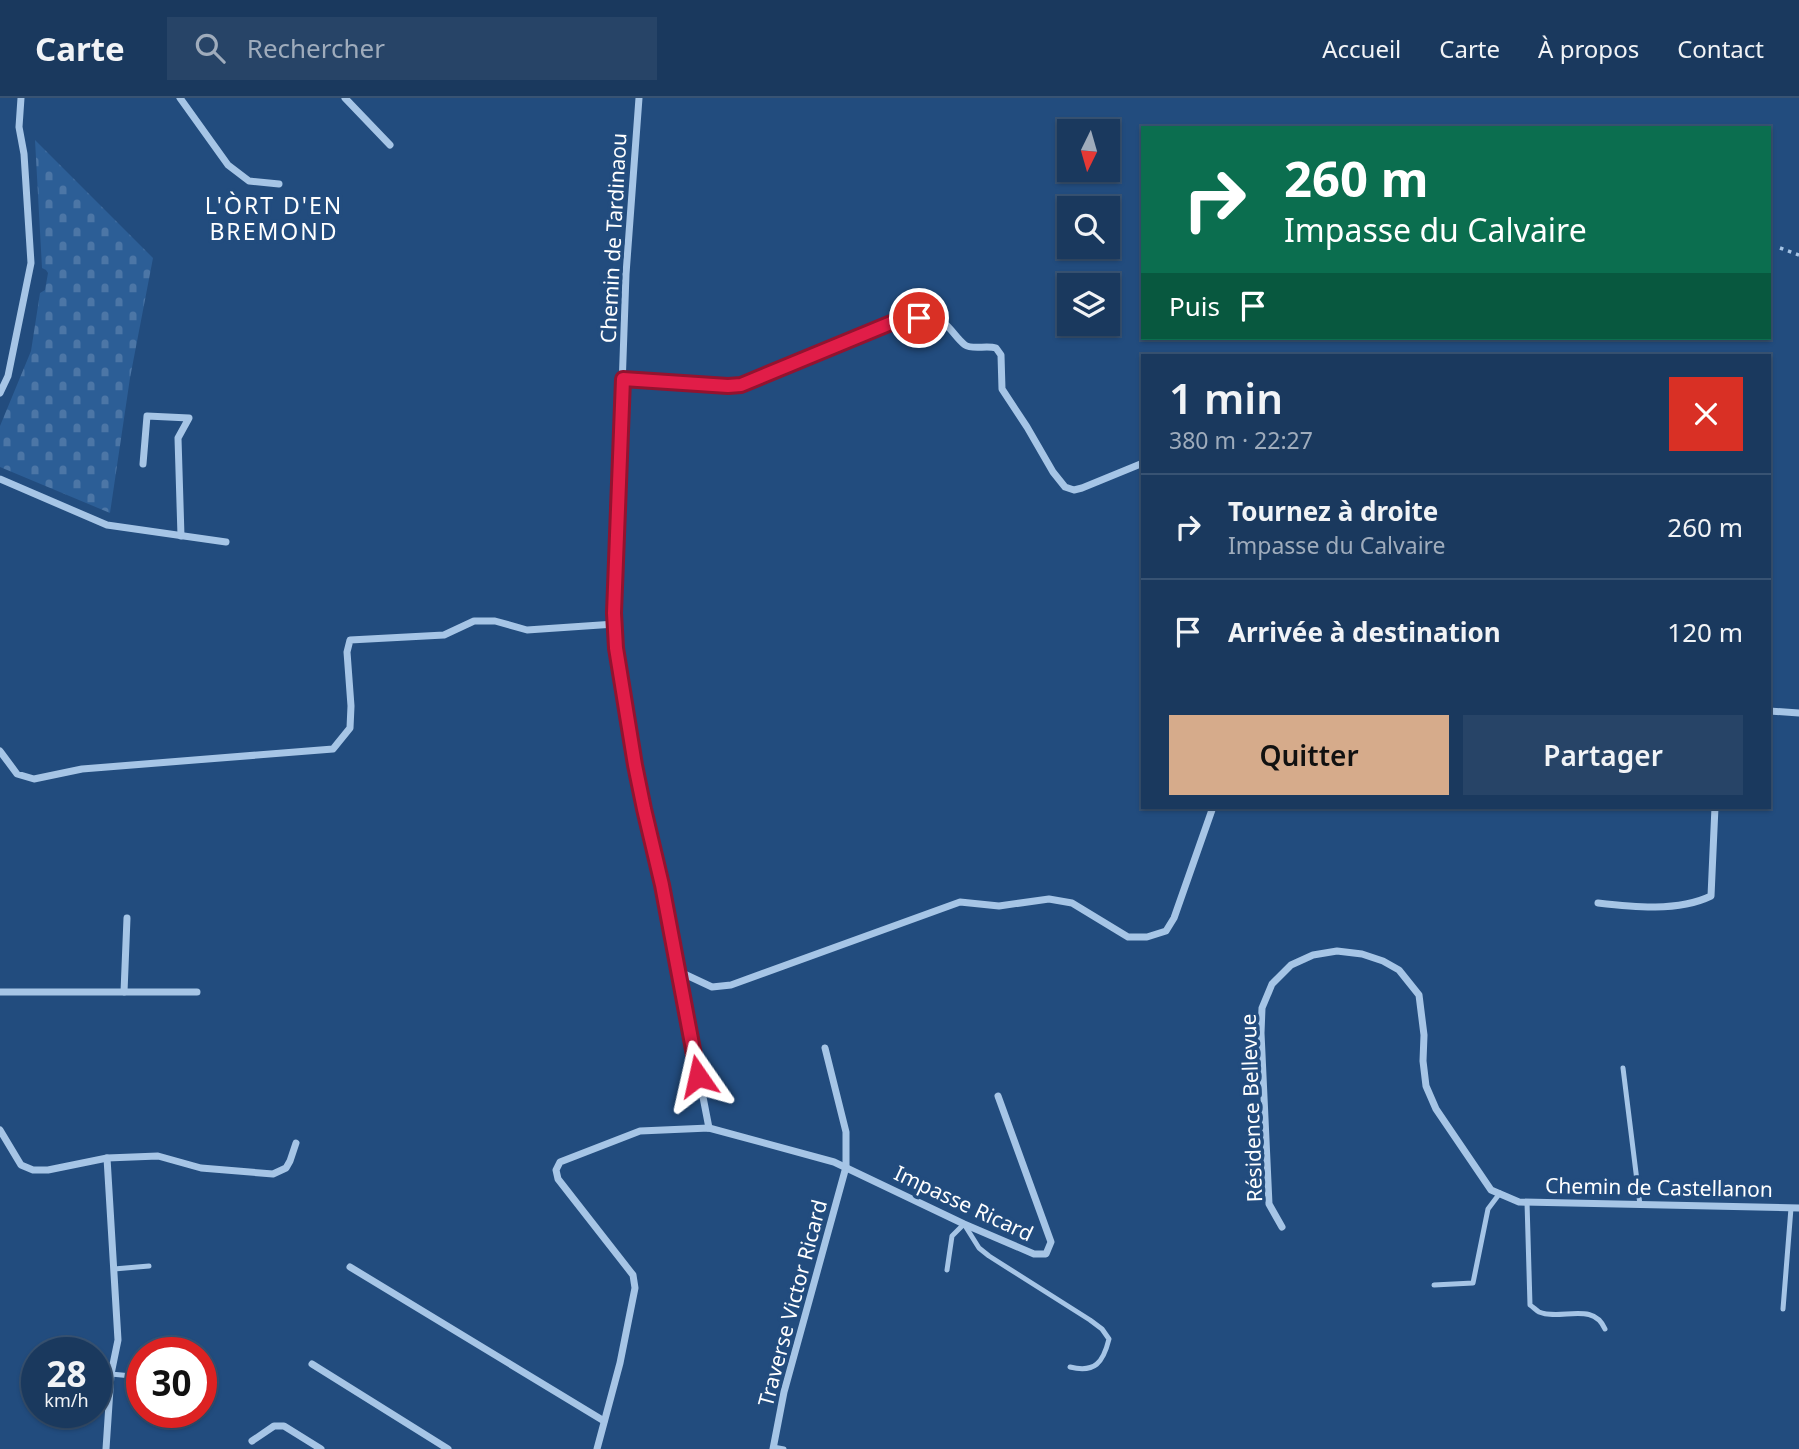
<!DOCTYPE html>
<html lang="fr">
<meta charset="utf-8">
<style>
body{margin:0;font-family:"Noto Sans",sans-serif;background:#274467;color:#f1f3f6;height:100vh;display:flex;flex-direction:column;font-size:26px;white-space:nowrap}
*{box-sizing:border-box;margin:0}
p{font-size:23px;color:#9facbc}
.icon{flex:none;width:38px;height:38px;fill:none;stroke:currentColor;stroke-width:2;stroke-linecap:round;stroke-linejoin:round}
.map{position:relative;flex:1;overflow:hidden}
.drawer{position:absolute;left:1141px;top:256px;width:630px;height:455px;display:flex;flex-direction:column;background:#1a395e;border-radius:0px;box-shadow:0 2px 5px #0004,0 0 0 2px #385373}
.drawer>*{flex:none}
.guide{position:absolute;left:1141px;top:28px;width:630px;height:214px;border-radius:0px;box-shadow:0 2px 5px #0004,0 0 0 2px #385373;background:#0b6e4f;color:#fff;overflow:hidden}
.needle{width:46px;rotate:185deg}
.tools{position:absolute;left:1057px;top:21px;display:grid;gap:14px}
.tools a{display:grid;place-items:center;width:63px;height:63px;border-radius:0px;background:#1a395e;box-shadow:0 2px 5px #0004,0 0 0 2px #385373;font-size:35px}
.speed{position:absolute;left:21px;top:1239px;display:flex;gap:14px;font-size:35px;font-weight:700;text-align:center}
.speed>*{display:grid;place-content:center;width:91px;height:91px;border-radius:50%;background:#1a395e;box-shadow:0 2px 5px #0004,0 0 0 2px #385373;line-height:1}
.speed small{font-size:18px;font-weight:400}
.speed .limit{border:10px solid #d22;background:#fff;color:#111}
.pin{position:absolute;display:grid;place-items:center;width:60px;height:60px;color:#fff;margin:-30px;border:4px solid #fff;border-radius:50%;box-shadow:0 2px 7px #0007}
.me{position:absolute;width:77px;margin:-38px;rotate:349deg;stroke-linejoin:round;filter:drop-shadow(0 0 5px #0008)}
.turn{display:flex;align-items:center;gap:24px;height:147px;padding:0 28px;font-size:32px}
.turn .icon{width:91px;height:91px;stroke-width:2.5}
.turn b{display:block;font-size:49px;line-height:60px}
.then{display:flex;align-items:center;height:66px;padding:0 28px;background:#0003;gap:14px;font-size:26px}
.round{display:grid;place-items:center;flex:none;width:74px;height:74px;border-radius:0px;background:#274467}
.head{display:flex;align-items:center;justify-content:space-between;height:119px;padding:0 28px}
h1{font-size:42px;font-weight:600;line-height:52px}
.cta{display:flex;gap:14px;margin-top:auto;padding:14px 28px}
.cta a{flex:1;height:80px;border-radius:0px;background:#d6ab8b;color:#111;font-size:28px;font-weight:600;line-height:80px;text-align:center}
.cta a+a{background:#274467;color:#f1f3f6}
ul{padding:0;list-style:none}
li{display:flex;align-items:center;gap:21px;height:105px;padding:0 28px;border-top:2px solid #385373}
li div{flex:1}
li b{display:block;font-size:26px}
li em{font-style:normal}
header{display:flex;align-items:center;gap:42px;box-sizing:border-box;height:98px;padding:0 35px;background:#1a395e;border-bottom:2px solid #385373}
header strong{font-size:33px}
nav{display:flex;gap:38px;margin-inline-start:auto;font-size:24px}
.search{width:490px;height:63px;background:#274467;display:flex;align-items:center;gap:18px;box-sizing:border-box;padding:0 24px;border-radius:0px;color:#9facbc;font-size:26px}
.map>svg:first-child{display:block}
</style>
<header>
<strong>Carte</strong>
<div class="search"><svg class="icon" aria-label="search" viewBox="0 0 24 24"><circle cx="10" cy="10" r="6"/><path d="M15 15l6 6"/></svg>Rechercher</div>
<nav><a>Accueil</a><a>Carte</a><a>À propos</a><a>Contact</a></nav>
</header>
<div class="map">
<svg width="1799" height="1351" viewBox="0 0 1799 1351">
<defs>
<pattern id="cemetery-stones" width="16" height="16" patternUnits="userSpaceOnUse" patternTransform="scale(1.75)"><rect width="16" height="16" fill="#2c5e96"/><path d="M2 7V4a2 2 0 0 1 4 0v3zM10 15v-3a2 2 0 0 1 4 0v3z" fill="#4c76a6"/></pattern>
</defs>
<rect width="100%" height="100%" fill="#224c7e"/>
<!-- cemetery -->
<path fill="url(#cemetery-stones)" d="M35,42L153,160L130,280L110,415L0,369V328L31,253L40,195L45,192L48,175L46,172L42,170Z"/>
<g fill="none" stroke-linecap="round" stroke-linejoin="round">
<!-- path -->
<path stroke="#a6c5e6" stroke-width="3.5" stroke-dasharray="3.5 5" stroke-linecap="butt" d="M1780,150L1799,157"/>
<!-- service -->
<g stroke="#a6c5e6" stroke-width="5">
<path d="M1623,970L1640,1107"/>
<path d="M1527,1104L1530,1207C1533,1209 1536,1212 1539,1214C1561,1223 1593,1203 1605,1231"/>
<path d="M114,1171L149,1168"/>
<path d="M947,1172L952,1138L964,1126L979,1150L989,1158L1090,1222L1102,1231L1109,1241C1103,1265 1095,1275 1070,1269"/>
<path d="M1434,1187L1473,1185L1488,1111L1500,1095"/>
<path d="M1783,1211L1791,1110"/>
<path d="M111,1276L142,1279"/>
<path d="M773,1349L784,1351"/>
</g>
<!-- minor -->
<g stroke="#a6c5e6" stroke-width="7">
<path d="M180,0L228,67L249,83L279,86"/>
<path d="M345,0L390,47"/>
<path d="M639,0L626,176L614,515L616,550L635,667L644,711L662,787L709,1030"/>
<path d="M623,281L728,288L741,287C768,277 795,266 821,254C854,241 897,216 933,221C948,222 954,239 965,247C972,252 987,247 996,250L1001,257L1002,291L1027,329L1053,374L1065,389L1074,392L1082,390L1143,365"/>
<path d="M0,295L8,278L31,165L24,56L19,29L21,0"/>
<path d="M143,366L147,318L189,320L178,340L181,438"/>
<path d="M0,381L107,427L226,444"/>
<path d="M1769,613L1799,615"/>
<path d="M0,653L17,676L34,681L82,671L333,651L350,630L351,608L347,554L350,542L444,537L474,523H495L527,532L615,526"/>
<path d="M1598,805C1633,809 1678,814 1711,798L1715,709"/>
<path d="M127,820L124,894H197"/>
<path d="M680,874L712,889L731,887L960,804L999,808L1049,801L1072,805L1128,839H1147L1166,833L1174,820L1213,709"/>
<path d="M0,894H124"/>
<path d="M0,1032L21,1067L33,1072H48L107,1060L158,1058L201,1070L273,1076L286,1070L290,1063L296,1045"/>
<path d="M1282,1129L1269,1106L1261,935L1262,910L1272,886L1291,867L1313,857L1337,853L1362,856L1383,863L1399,872L1419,897L1424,937L1423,963L1426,988L1436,1011L1491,1092L1519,1104L1799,1110"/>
<path d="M350,1169L604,1323"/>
<path d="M312,1266L448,1351"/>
<path d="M252,1343L274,1328H284L321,1351"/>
<path d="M106,1351L111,1276L118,1242L107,1060"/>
<path d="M597,1351L620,1265L635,1190L633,1177L558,1081L556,1072L560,1064L640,1033L709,1030L834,1064L964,1126L1034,1156H1046L1051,1144L998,998"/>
<path d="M773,1351L784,1294L846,1069V1034L825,950"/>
</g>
</g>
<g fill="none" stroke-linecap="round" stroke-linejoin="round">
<!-- route casing -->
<g stroke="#92132f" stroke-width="18">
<path id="route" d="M698,978L662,787L644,711L635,667L616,550L614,515L623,281L728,288L741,287L891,225L919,220"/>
</g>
<!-- route -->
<use href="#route" stroke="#e11d48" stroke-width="12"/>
</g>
<g text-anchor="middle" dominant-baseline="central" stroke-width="7" stroke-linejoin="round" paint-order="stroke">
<!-- street labels -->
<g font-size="21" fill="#fff" stroke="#224c7e">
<text transform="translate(613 140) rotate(-87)">Chemin de Tardinaou</text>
<text transform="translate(1251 1010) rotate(-92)">Résidence Bellevue</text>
<text transform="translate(1659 1089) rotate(1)">Chemin de Castellanon</text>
<text transform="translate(964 1105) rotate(25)">Impasse Ricard</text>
<text transform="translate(792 1205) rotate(-75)">Traverse Victor Ricard</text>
</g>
<!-- neighbourhood labels -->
<g font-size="23" letter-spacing="2" fill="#fff" stroke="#224c7e">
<text x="274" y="107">L'ÒRT D'EN<tspan x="274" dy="26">BREMOND</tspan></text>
</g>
</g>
</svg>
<div class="tools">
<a><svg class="needle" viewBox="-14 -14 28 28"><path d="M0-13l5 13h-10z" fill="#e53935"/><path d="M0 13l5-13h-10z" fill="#9facbc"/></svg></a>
<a><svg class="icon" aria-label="search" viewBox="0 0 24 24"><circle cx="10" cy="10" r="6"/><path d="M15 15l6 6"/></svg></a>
<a><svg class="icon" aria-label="layers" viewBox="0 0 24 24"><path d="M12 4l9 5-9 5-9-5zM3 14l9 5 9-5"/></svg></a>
</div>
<div class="speed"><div>28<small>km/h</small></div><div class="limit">30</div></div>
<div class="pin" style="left:919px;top:220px;background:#d93025"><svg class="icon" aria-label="arrive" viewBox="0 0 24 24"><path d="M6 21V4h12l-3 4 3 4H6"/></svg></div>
<svg class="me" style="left:698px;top:978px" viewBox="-20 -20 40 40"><path d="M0-17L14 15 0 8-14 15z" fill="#e11d48" stroke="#fff" stroke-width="4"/></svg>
<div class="guide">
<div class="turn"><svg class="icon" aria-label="right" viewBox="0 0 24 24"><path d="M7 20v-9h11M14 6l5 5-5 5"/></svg><div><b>260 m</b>Impasse du Calvaire</div></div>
<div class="then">Puis<svg class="icon" aria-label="arrive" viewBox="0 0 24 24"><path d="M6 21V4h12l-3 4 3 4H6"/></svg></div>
</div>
<section class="drawer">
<div class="head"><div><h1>1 min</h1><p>380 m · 22:27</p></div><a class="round" style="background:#d93025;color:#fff"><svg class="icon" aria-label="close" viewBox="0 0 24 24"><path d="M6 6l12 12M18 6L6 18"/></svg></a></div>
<ul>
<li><svg class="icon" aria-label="right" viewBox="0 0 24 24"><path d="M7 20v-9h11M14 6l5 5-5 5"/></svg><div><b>Tournez à droite</b><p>Impasse du Calvaire</p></div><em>260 m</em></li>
<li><svg class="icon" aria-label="arrive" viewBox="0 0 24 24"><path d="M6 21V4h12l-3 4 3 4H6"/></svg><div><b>Arrivée à destination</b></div><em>120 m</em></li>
</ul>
<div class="cta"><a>Quitter</a><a>Partager</a></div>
</section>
</div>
